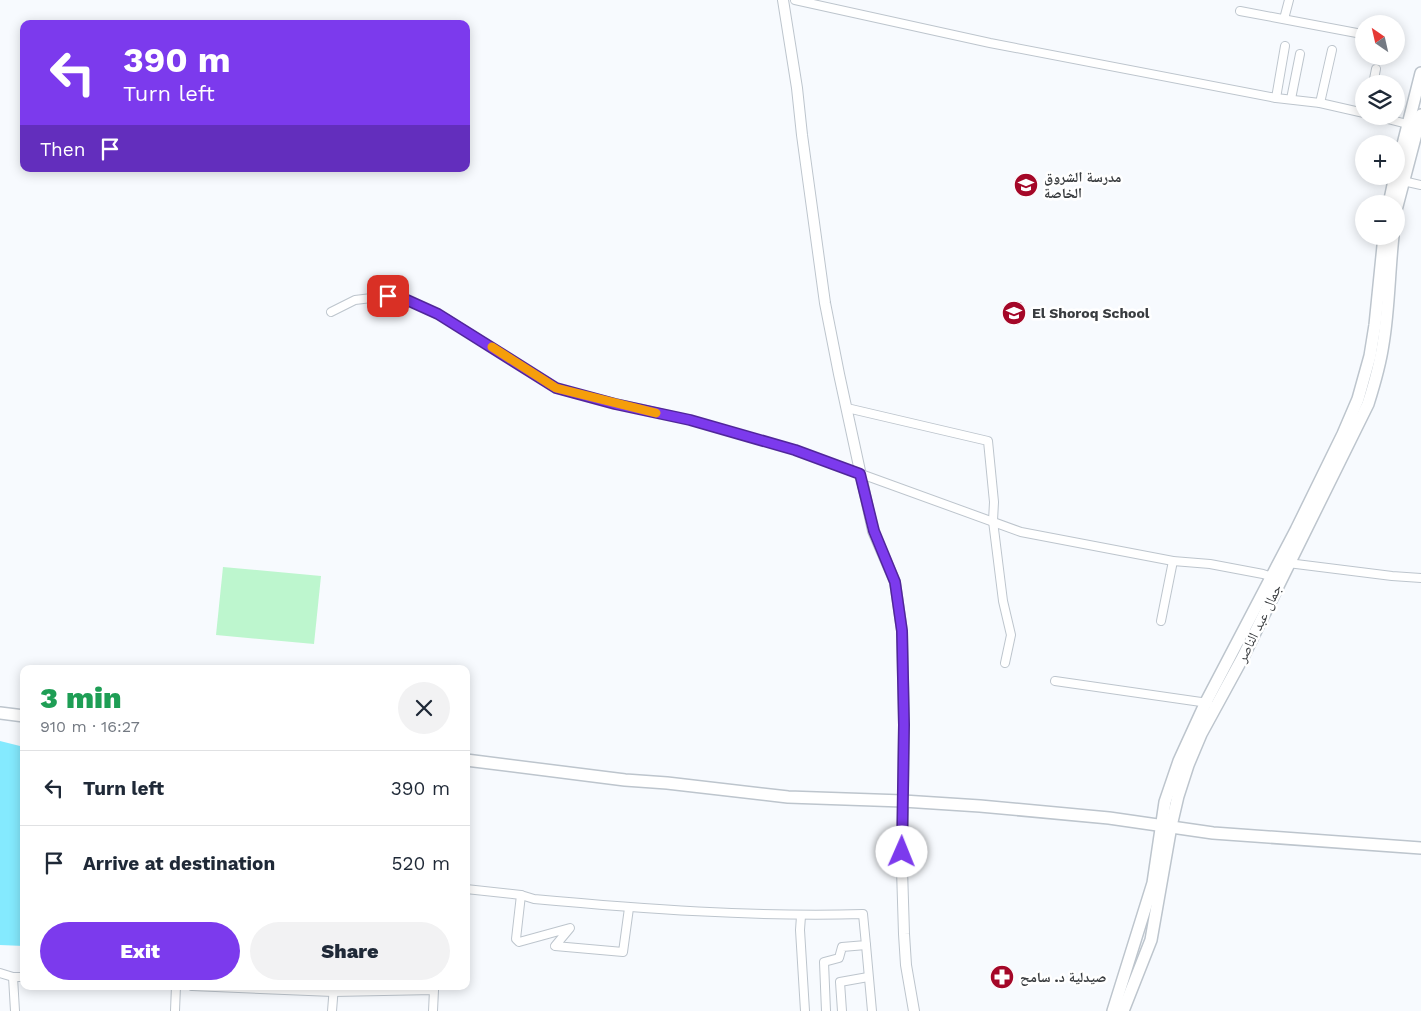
<!DOCTYPE html>
<meta charset="utf-8">
<style>
body{margin:0;font-family:"Work Sans","Noto Naskh Arabic",sans-serif;background:#f2f2f3;color:#1f2937;height:100vh;display:flex;flex-direction:column;font-size:19px;white-space:nowrap}
*{box-sizing:border-box;margin:0}
p{font-size:16px;color:#747a83}
.icon{flex:none;width:28px;height:28px;fill:none;stroke:currentColor;stroke-width:2;stroke-linecap:round;stroke-linejoin:round}
.map{position:relative;flex:1;overflow:hidden}
.sheet{position:absolute;left:20px;top:665px;width:450px;height:325px;display:flex;flex-direction:column;background:#fff;border-radius:10px;box-shadow:0 2px 12px #0003}
.sheet>*{flex:none}
.guide{position:absolute;left:20px;top:20px;width:450px;height:152px;border-radius:10px;box-shadow:0 2px 12px #0003;background:#7c3aed;color:#fff;overflow:hidden}
.needle{width:32px;rotate:326deg}
.tools{position:absolute;left:1355px;top:15px;display:grid;gap:10px}
.tools a{display:grid;place-items:center;width:50px;height:50px;border-radius:50%;background:#fff;box-shadow:0 2px 12px #0003;font-size:25px}
.pin{position:absolute;display:grid;place-items:center;width:42px;height:42px;color:#fff;margin:-21px;border-radius:10px;box-shadow:0 2px 8px #0006}
.me{position:absolute;width:55px;margin:-28px;rotate:1deg;stroke-linejoin:round;filter:drop-shadow(0 0 4px #0008)}
.turn{display:flex;align-items:center;gap:18px;height:105px;padding:0 20px;font-size:22px}
.turn .icon{width:65px;height:65px;stroke-width:2.5}
.turn b{display:block;font-size:35px;line-height:42px}
.then{display:flex;align-items:center;height:48px;padding:0 20px;background:#0003;gap:10px;font-size:19px}
.round{display:grid;place-items:center;flex:none;width:52px;height:52px;border-radius:26px;background:#f2f2f3}
.summary{display:flex;align-items:center;justify-content:space-between;height:85px;padding:0 20px}
h1{font-size:30px;font-weight:800;line-height:38px;color:#1e9e55}
.primary-button{display:flex;gap:10px;margin-top:auto;padding:10px 20px}
.primary-button a{flex:1;height:58px;border-radius:30px;background:#7c3aed;color:#fff;font-size:20px;font-weight:800;line-height:58px;text-align:center}
.primary-button a+a{background:#f2f2f3;color:#1f2937}
ul{padding:0;list-style:none}
li{display:flex;align-items:center;gap:15px;height:75px;padding:0 20px;border-top:1px solid #e0e1e3}
li div{flex:1}
li b{display:block;font-size:19px}
li em{font-style:normal}
.map>svg:first-child{display:block}
</style>
<div class="map">
<svg width="1421" height="1011" viewBox="0 0 1421 1011">
<rect width="100%" height="100%" fill="#f7fafe"/>
<!-- green -->
<path fill="#bdf6ce" d="M223,567L321,576L314,644L216,635Z"/>
<!-- water -->
<path fill="#84eafe" d="M0,741L24,747V946L0,945Z"/>
<g fill="none" stroke-linecap="round" stroke-linejoin="round">
<!-- minor casing -->
<g stroke="#bdc5cd" stroke-width="10">
<g id="minor">
<path d="M795,0L990,43L1276,98L1320,103L1364,113"/>
<path d="M1240,11L1362,34L1363,38"/>
<path d="M1284,19L1289,0"/>
<path d="M1373,84L1376,69"/>
<path d="M1276,98L1285,46"/>
<path d="M1291,99L1300,54"/>
<path d="M1320,103L1332,50"/>
<path d="M1376,116L1411,125"/>
<path d="M1403,181L1421,185"/>
<path d="M331,312L355,300L388,296L407,300L447,319L556,388L615,403L690,420L795,450L1021,532L1173,561L1210,564L1263,574L1275,578"/>
<path d="M847,408L988,441L994,502L993,521L1003,601L1011,635L1005,663"/>
<path d="M1288,563L1392,576L1421,578"/>
<path d="M1161,621L1173,561"/>
<path d="M1055,681L1208,703"/>
<path d="M466,889L521,895L534,899C644,909 753,917 863,914L866,945L842,947L839,958L824,962L826,1011"/>
<path d="M521,895L516,939L519,942L570,928L555,946L623,952L629,908"/>
<path d="M801,916L800,930L805,1011"/>
<path d="M866,945L872,1011"/>
<path d="M0,973L13,977H24"/>
<path d="M13,977L15,1011"/>
<path d="M192,986L333,992L434,990L433,1011"/>
<path d="M175,1011L176,986"/>
<path d="M332,1011L334,986"/>
<path d="M842,1011L840,982L868,977"/>
</g>
</g>
<!-- tertiary casing -->
<g stroke="#bdc5cd" stroke-width="12">
<path id="tertiary" d="M783,0L797,88L802,135L825,303L839,374L873,531L895,582L902,631L904,725L902,869L904,934L906,965L914,1011"/>
</g>
<!-- secondary casing -->
<g stroke="#bdc5cd" stroke-width="14">
<g id="secondary">
<path d="M1396,172L1421,73"/>
<path d="M1389,204L1395,176"/>
<path d="M1396,210L1421,115"/>
<path d="M0,713L24,716"/>
<path d="M466,760L625,780L667,783L788,797L903,801L980,806L1109,818L1213,833L1421,848"/>
<path d="M1113,1011L1153,883L1165,802L1179,761L1206,702L1296,530L1343,434L1358,399L1370,356L1375,325L1384,236"/>
<path d="M1123,1011L1151,940L1171,826L1178,796L1188,765L1201,734L1243,657L1368,404C1374,385 1380,365 1383,344C1389,309 1389,272 1393,236"/>
</g>
</g>
<!-- minor -->
<use href="#minor" stroke="#fff" stroke-width="8"/>
<!-- tertiary -->
<use href="#tertiary" stroke="#fff" stroke-width="10"/>
<!-- secondary -->
<use href="#secondary" stroke="#fff" stroke-width="11"/>
</g>
<g fill="none" stroke-linecap="round" stroke-linejoin="round">
<!-- route casing -->
<g stroke="#51269a" stroke-width="12">
<path id="route" d="M388,296L407,300L438,314L556,388L615,404L690,420L795,450L860,474L874,531L895,582L902,631L904,725L902,852"/>
</g>
<!-- route -->
<use href="#route" stroke="#7c3aed" stroke-width="9"/>
<!-- slow -->
<path stroke="#f59e0b" stroke-width="9" d="M492,347L556,388L656,413"/>
</g>
<!-- icons -->
<defs>
<g id="school-disc" transform="scale(1.25)"><circle r="9.5" fill="#a40728" stroke="#fff"/><path d="M0-5L7-2L0 1L-7-2ZM-4 1L0 2.5L4 1V4Q0 6-4 4Z" fill="#fff"/></g>
<g id="pharmacy-disc" transform="scale(1.25)"><circle r="9.5" fill="#a40728" stroke="#fff"/><path d="M-2-6h4v4h4v4h-4v4h-4v-4h-4v-4h4Z" fill="#fff"/></g>
</defs>
<g fill-rule="evenodd">
<use href="#school-disc" x="1026" y="185"/>
<use href="#school-disc" x="1014" y="313"/>
<use href="#pharmacy-disc" x="1002" y="977"/>
</g>
<g text-anchor="middle" dominant-baseline="central" stroke-width="5" stroke-linejoin="round" paint-order="stroke">
<!-- poi labels -->
<g font-size="14" font-weight="bold" fill="#393c3f" stroke="#fff" text-anchor="start">
<text x="1044" y="177">مدرسة الشروق<tspan x="1044" dy="16">الخاصة</tspan></text>
<text x="1032" y="313">El Shoroq School</text>
<text x="1020" y="977">صيدلية د. سامح</text>
</g>
<!-- street labels -->
<g font-size="14" fill="#393c3f" stroke="#fff">
<text transform="translate(1259 623) rotate(-64)">جمال عبد الناصر</text>
</g>
</g>
</svg>
<div class="tools">
<a><svg class="needle" viewBox="-14 -14 28 28"><path d="M0-13l5 13h-10z" fill="#e53935"/><path d="M0 13l5-13h-10z" fill="#747a83"/></svg></a>
<a><svg class="icon" aria-label="layers" viewBox="0 0 24 24"><path d="M12 4l9 5-9 5-9-5zM3 14l9 5 9-5"/></svg></a>
<a>+</a>
<a>−</a>
</div>
<div class="pin" style="left:388px;top:296px;background:#d93025"><svg class="icon" aria-label="arrive" viewBox="0 0 24 24"><path d="M6 21V4h12l-3 4 3 4H6"/></svg></div>
<svg class="me" style="left:902px;top:852px" viewBox="-20 -20 40 40"><circle r="19" fill="#fff"/><path d="M0-13L10 11 0 6-10 11z" fill="#7c3aed"/></svg>
<div class="guide">
<div class="turn"><svg class="icon" aria-label="left" viewBox="0 0 24 24"><path d="M17 20v-9H6M10 6l-5 5 5 5"/></svg><div><b>390 m</b>Turn left</div></div>
<div class="then">Then<svg class="icon" aria-label="arrive" viewBox="0 0 24 24"><path d="M6 21V4h12l-3 4 3 4H6"/></svg></div>
</div>
<section class="sheet">
<div class="summary"><div><h1>3 min</h1><p>910 m · 16:27</p></div><a class="round"><svg class="icon" aria-label="close" viewBox="0 0 24 24"><path d="M6 6l12 12M18 6L6 18"/></svg></a></div>
<ul>
<li><svg class="icon" aria-label="left" viewBox="0 0 24 24"><path d="M17 20v-9H6M10 6l-5 5 5 5"/></svg><div><b>Turn left</b></div><em>390 m</em></li>
<li><svg class="icon" aria-label="arrive" viewBox="0 0 24 24"><path d="M6 21V4h12l-3 4 3 4H6"/></svg><div><b>Arrive at destination</b></div><em>520 m</em></li>
</ul>
<div class="primary-button"><a>Exit</a><a>Share</a></div>
</section>
</div>
